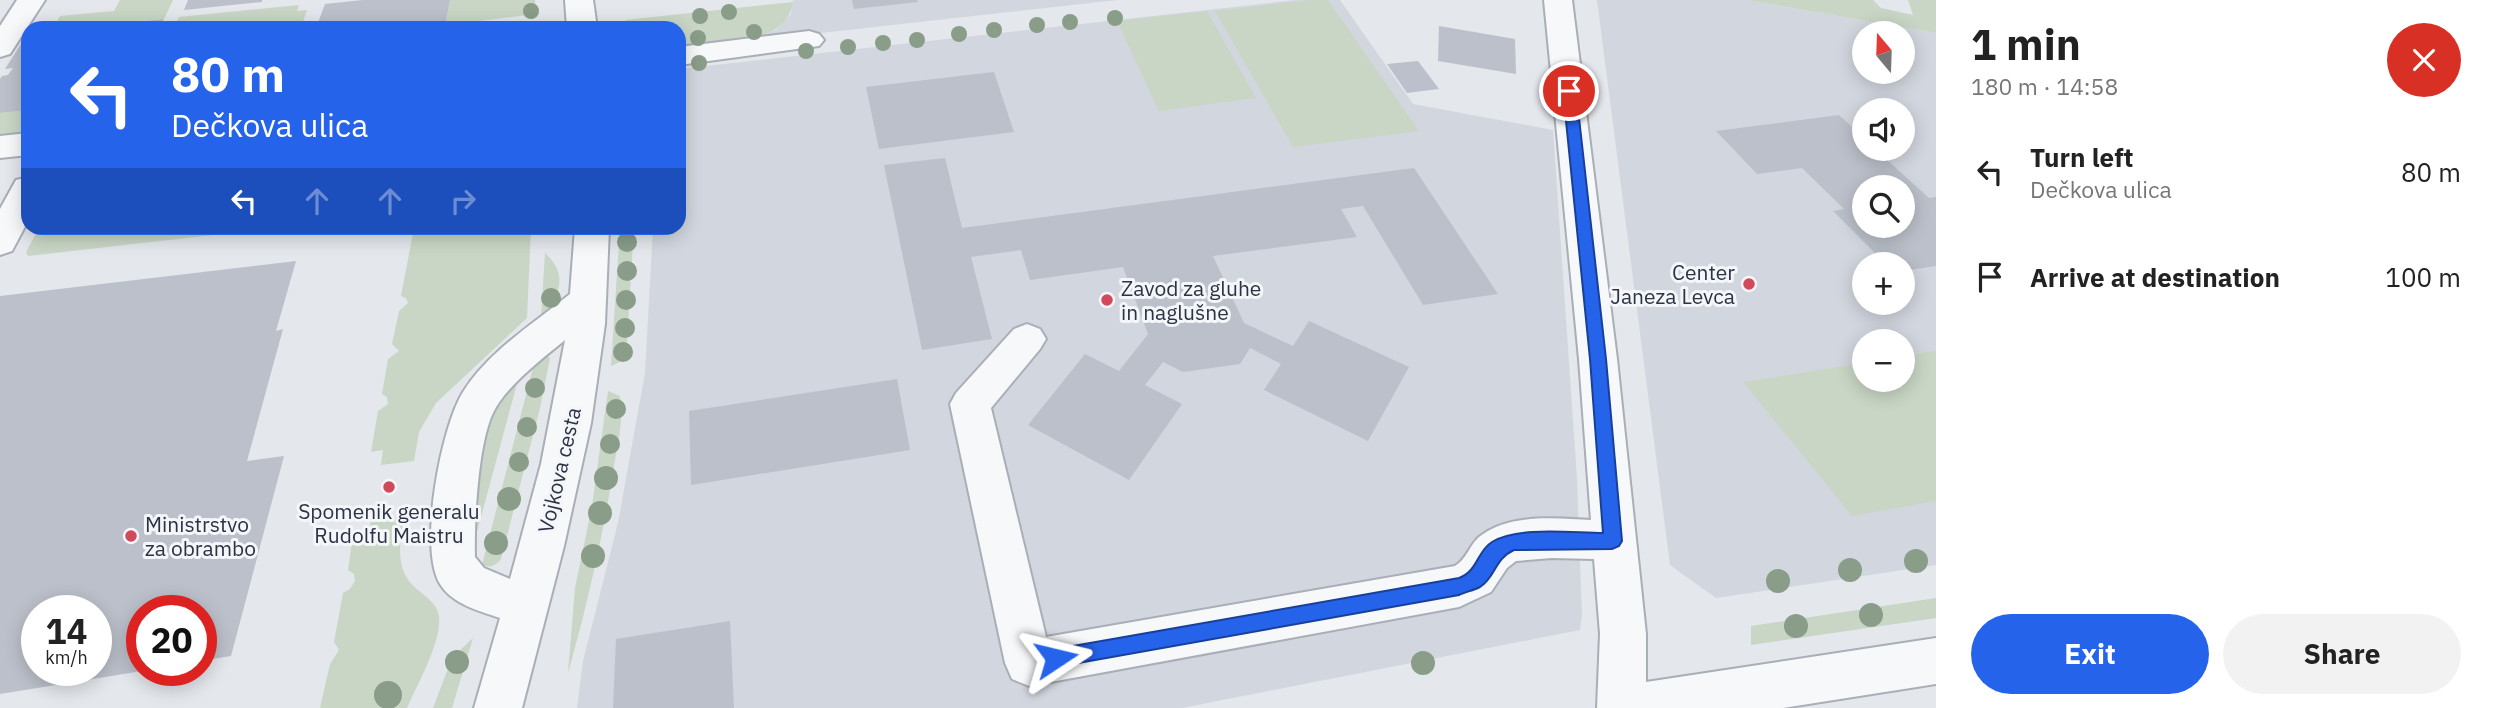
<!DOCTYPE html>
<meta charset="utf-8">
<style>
body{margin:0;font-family:"IBM Plex Sans",sans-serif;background:#f2f2f2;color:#222;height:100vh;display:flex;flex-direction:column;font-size:26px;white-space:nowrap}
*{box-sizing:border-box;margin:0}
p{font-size:23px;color:#767676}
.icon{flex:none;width:38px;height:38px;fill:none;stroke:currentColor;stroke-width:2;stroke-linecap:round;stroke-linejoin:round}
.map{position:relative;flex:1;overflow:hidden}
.sheet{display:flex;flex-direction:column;background:#fff;width:560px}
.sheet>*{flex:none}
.top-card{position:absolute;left:21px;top:21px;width:665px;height:214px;border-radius:21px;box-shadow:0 4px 18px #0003;background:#2563eb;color:#fff;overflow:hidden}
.needle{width:46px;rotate:341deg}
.tools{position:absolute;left:1852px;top:21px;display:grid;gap:14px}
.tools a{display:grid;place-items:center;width:63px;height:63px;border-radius:50%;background:#fff;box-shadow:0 4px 18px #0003;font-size:35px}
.speed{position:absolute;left:21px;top:595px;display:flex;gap:14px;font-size:35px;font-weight:700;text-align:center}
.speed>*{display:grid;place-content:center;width:91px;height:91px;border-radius:50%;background:#fff;box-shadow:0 4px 18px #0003;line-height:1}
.speed small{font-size:18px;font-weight:400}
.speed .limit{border:10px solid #d22;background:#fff;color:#111}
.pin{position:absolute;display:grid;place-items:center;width:60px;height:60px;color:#fff;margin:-30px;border:4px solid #fff;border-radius:50%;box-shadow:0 2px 7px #0007}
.me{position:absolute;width:77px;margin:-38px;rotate:80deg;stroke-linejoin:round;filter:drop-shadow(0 0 5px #0008)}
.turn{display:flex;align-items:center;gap:24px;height:147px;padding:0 35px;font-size:32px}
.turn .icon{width:91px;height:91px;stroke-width:2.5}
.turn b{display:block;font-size:49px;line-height:60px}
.lanes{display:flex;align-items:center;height:66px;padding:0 35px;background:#0003;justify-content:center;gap:35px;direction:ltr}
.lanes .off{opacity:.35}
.round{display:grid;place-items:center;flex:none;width:74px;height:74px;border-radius:37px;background:#f2f2f2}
.overview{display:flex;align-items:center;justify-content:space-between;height:119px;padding:0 35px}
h1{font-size:42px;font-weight:700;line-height:52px}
.primary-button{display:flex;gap:14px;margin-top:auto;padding:14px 35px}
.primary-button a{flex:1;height:80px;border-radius:42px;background:#2563eb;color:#fff;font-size:28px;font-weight:700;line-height:80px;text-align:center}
.primary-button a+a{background:#f2f2f2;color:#222}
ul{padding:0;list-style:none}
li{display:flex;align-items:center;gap:21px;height:105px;padding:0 35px}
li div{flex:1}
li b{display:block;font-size:26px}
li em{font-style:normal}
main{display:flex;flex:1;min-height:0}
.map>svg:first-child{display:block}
</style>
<main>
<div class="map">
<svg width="1936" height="708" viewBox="0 0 1936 708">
<rect width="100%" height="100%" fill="#e4e7ec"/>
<!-- built -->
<g fill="#d2d6de" fill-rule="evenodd">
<path d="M793,0H1117L748,41L776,30L791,14Z"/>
<path d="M1296,0H1340L1413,104L1553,130L1577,479L1582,616L1580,630L1182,708H577L583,661L618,523L645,373L653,228H679V69Z"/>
<path d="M1597,0H1747L1936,33V565L1716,598L1670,565ZM1864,33H1902V72H1864ZM1864,110H1902V149H1864ZM1864,187H1902V226H1864ZM1864,264H1902V303H1864ZM1864,341H1902V380H1864Z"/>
</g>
<!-- green -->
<g fill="#c9d6c5">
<path d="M120,0H173L164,19L53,28L60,16L114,11Z"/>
<path d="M450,0H535L536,14L445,25Z"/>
<path d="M1310,0H1328L1419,131L1293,147L1215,11Z"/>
<path d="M1747,0H1873L1881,8L1913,15L1908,0H1936V33Z"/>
<path d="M793,2C787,47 714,44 679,48V28H626L625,20Z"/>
<path d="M299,5L297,11L307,10L301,28H174L179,17Z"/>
<path d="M1207,11L1256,98L1159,111L1117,21Z"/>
<path d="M28,110V134L0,137V113Z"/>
<path d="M39,228H273L28,256L26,252Z"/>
<path d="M414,228H531L527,318L436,403L419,432L414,461L381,465L383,450L371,452L378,411L388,404L387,397L382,394L388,359L399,351L392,344L399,311L408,303L406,298L401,296Z"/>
<path d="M620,228H634L626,359L611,366Z"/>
<path d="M545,253C569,275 560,295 541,318Z"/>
<path d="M1936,351V501L1852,516L1743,382L1864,363V380H1902V356Z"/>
<path d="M544,355L550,358L540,408L501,559C496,566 489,568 482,565L534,364Z"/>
<path d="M518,380L471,554L483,435L493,406Z"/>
<path d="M608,391L620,396C624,420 617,448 613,472C602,540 587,606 568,673L575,588L592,506Z"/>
<path d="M404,516C401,534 395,562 409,581C418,593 438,601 439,617C442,641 417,685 407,708H320L330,664L339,650L334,642L343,593L350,589L355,581L354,574L348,570L352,542L368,538L371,521Z"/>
<path d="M1936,598V618L1751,645V626Z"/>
<path d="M473,638L452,708H433L452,658Z"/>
</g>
<!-- building -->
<g fill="#bbc0ca" fill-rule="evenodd">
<path d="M188,0H262V2L184,10Z"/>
<path d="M363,0H450L445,25H439V28H316L325,4Z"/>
<path d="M852,0H917L918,2L854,9Z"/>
<path d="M164,19L159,28H94V26Z"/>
<path d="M1439,26L1515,39L1516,74L1438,61Z"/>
<path d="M28,33V110L0,113V79L2,76L8,75L13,68L5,69Z"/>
<path d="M1418,61L1439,89L1407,93L1387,64Z"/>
<path d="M994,72L1014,132L879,149L866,87Z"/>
<path d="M1839,115L1864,138V149H1875L1929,198L1936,197V266L1902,271V264H1886L1833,211L1844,209L1802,168L1757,174L1716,131ZM1864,187H1902V226H1864Z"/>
<path d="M945,158L962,228L1414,168L1498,294L1423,305L1363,206L1341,209L1357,237L1213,256L1244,323L1293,346L1309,321L1409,367L1368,441L1264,390L1281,364L1250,348L1240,364L1183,372L1163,362L1145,385L1182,404L1129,480L1028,425L1085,354L1119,371L1148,334L1123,267L1030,280L1021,250L971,257L992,339L922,350L884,165Z"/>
<path d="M296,261L276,331L283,329L247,461L284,456L231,656L201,661V611H142V671L0,694V296ZM37,611H96V670H37Z"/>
<path d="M897,379L910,450L691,485L689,411Z"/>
<path d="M730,621L734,708H613L616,639Z"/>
</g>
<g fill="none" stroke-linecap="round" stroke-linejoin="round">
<!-- minor casing -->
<g stroke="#a9aeb7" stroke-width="4">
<g id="minor">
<path d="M17,0H45L10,54L0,57V26Z"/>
<path d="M565,0H593L597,28H567Z"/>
<path d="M1544,0H1572L1617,359L1646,634V682L1936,638V684L1783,708H1597L1600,634L1594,559L1552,558L1516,561L1507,568L1491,592L1459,607L1029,686L1012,679L1005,663L950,404L956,393L1014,329L1027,324L1040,329L1046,339L1040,349L991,408L1046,637L1455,566C1467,559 1469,546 1479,537C1508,513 1556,518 1591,520L1579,359Z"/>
<path d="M809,31L819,34L824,40L819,46L679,65V47Z"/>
<path d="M28,133V155L0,158V136Z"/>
<path d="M28,177V221L12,251L0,255V209L16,180Z"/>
<path d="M575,228H609L605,324L591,423L564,546L522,708H474L500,618C479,611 452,604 440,584C418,548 441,427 463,392C488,352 534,323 570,294ZM565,340L541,464L510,579L484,568L475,557C474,522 478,444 493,413C505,387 543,358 565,340Z"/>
</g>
</g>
<!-- minor -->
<use href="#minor" fill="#f7f8fa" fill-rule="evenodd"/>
</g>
<!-- trees -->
<g fill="#899d89">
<circle cx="531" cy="11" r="8"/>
<circle cx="729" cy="12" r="8"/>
<circle cx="700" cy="16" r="8"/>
<circle cx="1115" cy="18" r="8"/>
<circle cx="1070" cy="22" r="8"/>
<circle cx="1037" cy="25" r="8"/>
<circle cx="994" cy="30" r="8"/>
<circle cx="754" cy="32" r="8"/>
<circle cx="959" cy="34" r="8"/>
<circle cx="698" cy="38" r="8"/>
<circle cx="917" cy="40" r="8"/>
<circle cx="883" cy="43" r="8"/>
<circle cx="848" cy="47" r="8"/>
<circle cx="806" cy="51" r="8"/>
<circle cx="699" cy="63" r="8"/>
<circle cx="627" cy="242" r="10"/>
<circle cx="627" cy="271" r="10"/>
<circle cx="551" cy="298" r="10"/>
<circle cx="626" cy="300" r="10"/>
<circle cx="625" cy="328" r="10"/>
<circle cx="623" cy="352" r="10"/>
<circle cx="535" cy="388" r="10"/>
<circle cx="616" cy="409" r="10"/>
<circle cx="527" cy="427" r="10"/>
<circle cx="610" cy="444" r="10"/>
<circle cx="519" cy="462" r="10"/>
<circle cx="606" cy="478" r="12"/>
<circle cx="509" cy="499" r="12"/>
<circle cx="600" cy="513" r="12"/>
<circle cx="496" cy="543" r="12"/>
<circle cx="593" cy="556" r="12"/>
<circle cx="1916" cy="561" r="12"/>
<circle cx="1850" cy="570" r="12"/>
<circle cx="1778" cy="581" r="12"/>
<circle cx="1871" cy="615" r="12"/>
<circle cx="1796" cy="626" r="12"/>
<circle cx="457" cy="662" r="12"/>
<circle cx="1423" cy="663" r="12"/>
<circle cx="388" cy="695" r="14"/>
</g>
<!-- route -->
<path fill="#2563eb" stroke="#184099" stroke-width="2" d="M1569,87L1576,91L1606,359L1622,541L1619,546L1612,549L1514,550C1494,559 1496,577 1480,587C1474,590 1466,592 1459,595L1056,667L1049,665L1047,658L1049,652L1056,649L1459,578C1478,571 1477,551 1492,542C1519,526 1572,533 1603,533L1590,359L1563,91Z"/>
<!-- markers -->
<g fill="#d1495b" stroke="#f4f6f9" stroke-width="2.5">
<circle cx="1749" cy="284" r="7"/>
<circle cx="1107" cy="300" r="7"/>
<circle cx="389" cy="487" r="7"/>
<circle cx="131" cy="536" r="7"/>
</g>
<g text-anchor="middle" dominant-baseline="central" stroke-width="6" stroke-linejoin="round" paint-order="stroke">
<!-- poi labels -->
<g font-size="21" fill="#2b3445" stroke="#f4f6f9" text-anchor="start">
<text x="1735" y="272" text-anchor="end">Center<tspan x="1735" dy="24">Janeza Levca</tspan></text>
<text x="1121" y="288">Zavod za gluhe<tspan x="1121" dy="24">in naglušne</tspan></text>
<text x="389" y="511" text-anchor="middle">Spomenik generalu<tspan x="389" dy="24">Rudolfu Maistru</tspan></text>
<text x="145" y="524">Ministrstvo<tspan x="145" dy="24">za obrambo</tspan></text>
</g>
<!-- street labels -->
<g font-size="21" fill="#2b3445" stroke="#f4f6f9">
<text transform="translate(559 470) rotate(-77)">Vojkova cesta</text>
</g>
</g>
</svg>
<div class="tools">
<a><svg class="needle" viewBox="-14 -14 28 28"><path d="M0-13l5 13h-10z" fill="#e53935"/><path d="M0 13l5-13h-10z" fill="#767676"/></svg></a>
<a><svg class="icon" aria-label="sound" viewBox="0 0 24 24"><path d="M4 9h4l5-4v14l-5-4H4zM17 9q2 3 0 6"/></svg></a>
<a><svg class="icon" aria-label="search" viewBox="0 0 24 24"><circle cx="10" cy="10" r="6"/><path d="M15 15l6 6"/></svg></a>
<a>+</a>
<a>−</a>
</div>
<div class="speed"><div>14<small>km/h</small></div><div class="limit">20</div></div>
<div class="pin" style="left:1569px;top:91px;background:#d93025"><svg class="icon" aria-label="arrive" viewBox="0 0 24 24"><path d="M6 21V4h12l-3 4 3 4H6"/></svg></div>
<svg class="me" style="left:1056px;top:658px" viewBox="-20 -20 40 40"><path d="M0-17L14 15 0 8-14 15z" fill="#2563eb" stroke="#fff" stroke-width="4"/></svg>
<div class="top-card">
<div class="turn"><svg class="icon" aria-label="left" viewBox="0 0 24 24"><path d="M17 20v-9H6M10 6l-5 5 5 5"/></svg><div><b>80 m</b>Dečkova ulica</div></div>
<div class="lanes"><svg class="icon" aria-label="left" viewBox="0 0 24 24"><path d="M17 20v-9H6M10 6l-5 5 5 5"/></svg><svg class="icon off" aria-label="ahead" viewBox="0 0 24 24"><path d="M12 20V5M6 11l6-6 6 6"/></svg><svg class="icon off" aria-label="ahead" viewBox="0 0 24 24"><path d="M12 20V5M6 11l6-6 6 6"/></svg><svg class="icon off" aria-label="right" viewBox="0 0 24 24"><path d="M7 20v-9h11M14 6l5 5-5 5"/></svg></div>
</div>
</div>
<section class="sheet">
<div class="overview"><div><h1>1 min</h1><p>180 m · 14:58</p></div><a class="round" style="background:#d93025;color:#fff"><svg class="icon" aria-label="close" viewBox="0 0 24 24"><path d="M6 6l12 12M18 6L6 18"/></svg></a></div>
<ul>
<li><svg class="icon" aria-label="left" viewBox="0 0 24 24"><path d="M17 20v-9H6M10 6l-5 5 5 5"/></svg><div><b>Turn left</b><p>Dečkova ulica</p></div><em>80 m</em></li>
<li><svg class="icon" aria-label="arrive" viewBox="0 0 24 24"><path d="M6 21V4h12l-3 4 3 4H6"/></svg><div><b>Arrive at destination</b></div><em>100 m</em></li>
</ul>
<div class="primary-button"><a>Exit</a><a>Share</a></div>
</section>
</main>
